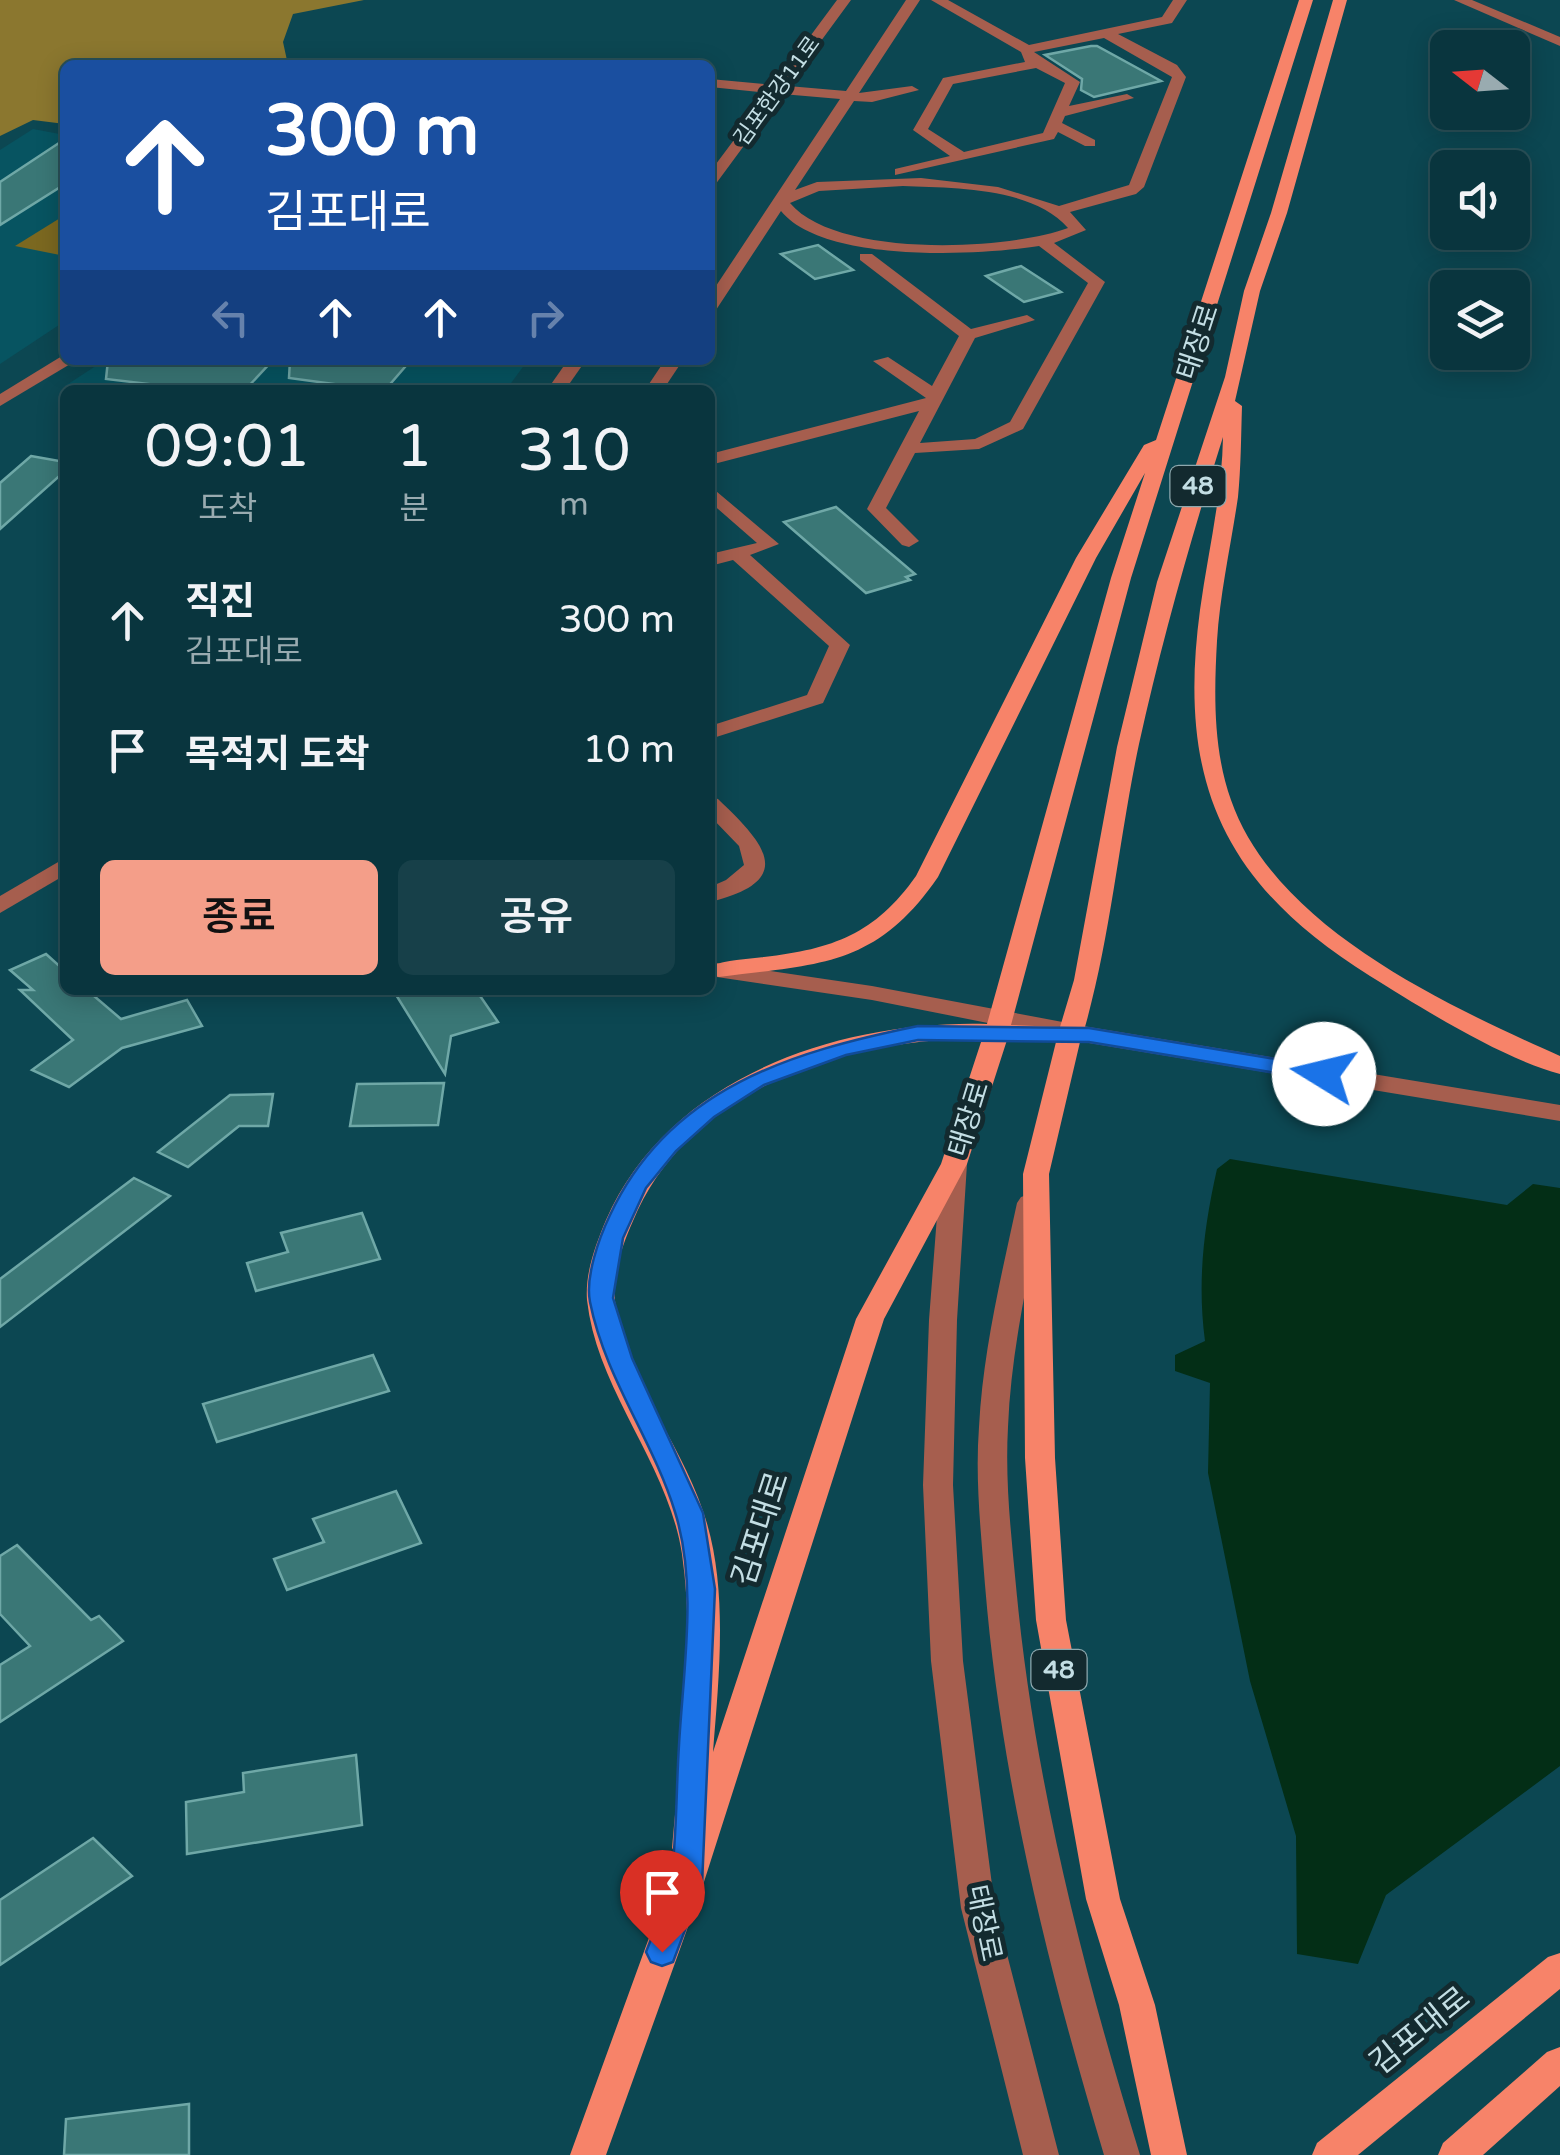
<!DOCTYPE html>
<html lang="ko">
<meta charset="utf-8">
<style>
body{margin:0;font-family:"Varela Round","Noto Sans KR",sans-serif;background:#174049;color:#f1f3f6;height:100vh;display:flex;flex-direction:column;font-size:38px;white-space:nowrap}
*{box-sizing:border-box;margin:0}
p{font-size:32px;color:#99abb0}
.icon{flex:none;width:55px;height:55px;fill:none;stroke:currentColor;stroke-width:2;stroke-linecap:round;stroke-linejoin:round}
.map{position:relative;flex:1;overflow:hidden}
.details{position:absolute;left:60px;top:385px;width:655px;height:610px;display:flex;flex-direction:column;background:#09353e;border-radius:15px;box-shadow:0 5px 25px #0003,0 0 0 2px #295058}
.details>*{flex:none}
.hud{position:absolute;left:60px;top:60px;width:655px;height:305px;border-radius:15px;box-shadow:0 5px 25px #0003,0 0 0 2px #295058;background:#1a4fa0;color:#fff;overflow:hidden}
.needle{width:65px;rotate:287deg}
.buttons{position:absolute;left:1430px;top:30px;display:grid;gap:20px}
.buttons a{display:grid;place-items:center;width:100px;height:100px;border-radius:15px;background:#09353e;box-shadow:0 5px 25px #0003,0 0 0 2px #295058;font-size:50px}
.pin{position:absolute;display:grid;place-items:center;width:85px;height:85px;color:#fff;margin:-102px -42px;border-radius:50% 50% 50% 0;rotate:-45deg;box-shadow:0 0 10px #0007}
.pin .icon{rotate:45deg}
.me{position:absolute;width:110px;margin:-55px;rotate:279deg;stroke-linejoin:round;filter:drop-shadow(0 0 8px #0008)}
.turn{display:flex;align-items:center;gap:35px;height:210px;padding:0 40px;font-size:45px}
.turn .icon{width:130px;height:130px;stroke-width:2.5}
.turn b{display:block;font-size:70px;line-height:85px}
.lanes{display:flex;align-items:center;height:95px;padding:0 40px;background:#0003;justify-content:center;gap:50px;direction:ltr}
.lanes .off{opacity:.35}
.eta{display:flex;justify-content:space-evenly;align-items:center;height:170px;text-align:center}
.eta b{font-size:60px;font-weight:600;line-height:70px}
.cta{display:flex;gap:20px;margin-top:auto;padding:20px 40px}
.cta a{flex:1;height:115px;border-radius:15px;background:#f49e89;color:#111;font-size:40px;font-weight:600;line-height:115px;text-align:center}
.cta a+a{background:#174049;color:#f1f3f6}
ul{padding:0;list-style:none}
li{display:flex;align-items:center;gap:30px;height:130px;padding:0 40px}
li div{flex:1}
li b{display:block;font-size:38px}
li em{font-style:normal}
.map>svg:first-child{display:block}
</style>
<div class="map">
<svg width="1560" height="2155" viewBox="0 0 1560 2155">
<rect width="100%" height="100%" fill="#0c4752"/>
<!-- built -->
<g fill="#075461">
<path d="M33,129L65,135V321L0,364V150Z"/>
<path d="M105,360H528L506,390H96L65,386Z"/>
</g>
<!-- green -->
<path fill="#7b6820" d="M65,215V256L15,246Z"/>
<!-- forest -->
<path fill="#8b772f" d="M0,0H364L293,14L283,42L288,65H65V124L33,120L0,136Z"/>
<!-- water -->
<path fill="#032e16" d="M1230,1159L1507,1205L1533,1184L1560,1188V1766L1386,1895L1358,1964L1297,1954L1296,1836L1250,1681L1208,1473L1210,1383L1175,1371V1355L1205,1341C1197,1280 1204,1227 1217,1169Z"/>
<!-- building -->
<g fill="#3a7776" stroke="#6fa8a7" stroke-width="2.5">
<path d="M1091,46H1097L1161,81L1094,97L1081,90L1082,79L1045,55Z"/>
<path d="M65,139V184L0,225V182Z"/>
<path d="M818,245L853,270L815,279L781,254Z"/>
<path d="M1021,266L1061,292L1024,302L986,276Z"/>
<path d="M108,360H273L245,390H199L106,379Z"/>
<path d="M290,360H411L385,390H344L348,386L289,378Z"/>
<path d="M31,456L65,462V471L0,529V483Z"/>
<path d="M836,507L915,574L906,577L910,580L866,593L784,522Z"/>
<path d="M46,954L65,971V990H87L121,1019L187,1000L202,1026L122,1048L69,1087L32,1070L73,1040L20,990H33L10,970Z"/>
<path d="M393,990H476L498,1022L451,1036L445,1074Z"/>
<path d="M444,1083L438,1125L350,1126L357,1084Z"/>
<path d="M273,1094L268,1126H239L188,1167L158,1152L230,1095Z"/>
<path d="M134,1178L170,1196L0,1327V1279Z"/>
<path d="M362,1213L380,1259L256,1291L247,1263L288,1252L281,1233Z"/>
<path d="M373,1355L389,1391L217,1442L203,1404Z"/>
<path d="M396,1491L421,1543L287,1590L274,1559L324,1542L313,1519Z"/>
<path d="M17,1545L91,1620L99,1616L123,1641L0,1722V1665L30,1646L0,1614V1556Z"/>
<path d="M356,1755L362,1825L187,1854L186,1802L244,1792L243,1773Z"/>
<path d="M93,1838L132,1876L0,1965V1900Z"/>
<path d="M189,2104V2155H64L66,2119Z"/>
</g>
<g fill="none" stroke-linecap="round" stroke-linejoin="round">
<!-- minor -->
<g fill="#a65e4e" fill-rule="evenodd">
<path d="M837,0H851L788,86L846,91L906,0H920L859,93L912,86L919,90L872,102L854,101L795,190L817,182L921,178L998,187L1059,206L1129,185L1172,77L1104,38L1034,52L1080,82L1069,106L1127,94L1134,98L1065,116L1062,123L1095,140V146H1085L1058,132L1054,139L895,175V169L950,156L913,130L943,78L1025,62L1021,52L931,0H948L1029,45L1162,17L1173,0H1187L1172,23L1118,34L1177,65L1186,77L1144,187L1136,194L1070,212L1086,230L1054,243L1105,282L1023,429L979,449L915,453L886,508L919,541L909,547L902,545L867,509L919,411L710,465V454L926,398L873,361L888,357L932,386L959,336L860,260V254H872L971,329L1027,315L1035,320L975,338L920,443L975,439L1010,422L1088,283L1039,246C978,256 823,263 781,211L716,310L710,312V295L840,99L782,94L715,185L710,187V172L769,93L710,87V79L774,85ZM1036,68L1065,83L1043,133L964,152L928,129L953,84ZM903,186C953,188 1033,187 1068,228C1005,251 836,258 790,203L819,191Z"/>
<path d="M1454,0H1472L1560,37V46Z"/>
<path d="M62,356L77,360L0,406V394Z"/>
<path d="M568,360H586L565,390H547Z"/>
<path d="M665,360H683L663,390H645Z"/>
<path d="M710,486L779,544L750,555L850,645L823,703L710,739V726L807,695L829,646L733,560L710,566V554L757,543L710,502Z"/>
<path d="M710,797L718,799C764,843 799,880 710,902V887L726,880L744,865L739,846L710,816Z"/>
<path d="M65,858V875L0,913V896Z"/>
<path d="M710,962L872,986L1089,1027L1560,1105V1121L1089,1043L872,1000L710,976Z"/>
<path d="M954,1156L967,1164L957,1320L953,1485L963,1661L995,1908L1059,2155H1023L961,1908L931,1661L923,1485L929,1320L941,1164Z"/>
<path d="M1030,1194L1039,1197L1043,1203C1028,1277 1011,1352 1008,1427C1005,1481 1011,1533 1016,1586C1034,1781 1083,1969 1140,2155H1104C1048,1968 1001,1780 985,1585C981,1532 975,1480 979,1427C983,1351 1001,1277 1017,1203L1021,1197Z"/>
</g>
<!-- major -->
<g fill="#f78369" fill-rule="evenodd">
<path d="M1299,0H1313L1131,578L1011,1025L1060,1027L1074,980L1117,747L1157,582L1225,377L1244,291L1271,213L1333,0H1347L1287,213L1260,291L1235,401L1242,406C1241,437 1241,467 1238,497C1231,545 1220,593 1217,641C1214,693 1213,750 1231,800C1275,927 1446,1005 1560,1056V1074C1501,1058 1423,1009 1370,976C1223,884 1177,782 1200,610C1208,552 1222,496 1223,437C1191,538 1162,640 1139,744C1119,838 1111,935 1085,1027L1098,1030L1101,1035L1098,1040L1080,1042L1049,1174L1055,1458L1066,1620L1120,1899L1155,2005L1187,2155H1151L1119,2005L1086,1899L1036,1620L1025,1458L1023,1174L1056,1042L1007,1040L967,1164L884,1319L703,1885L606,2155H570L678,1858L672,1848C680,1751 696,1651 682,1554C668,1463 597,1391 587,1300C585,1272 596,1244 606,1220C669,1076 841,1020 987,1024L1111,578L1145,473L1096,558L938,877C876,967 820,964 719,977L711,975L710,966C727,960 746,959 764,957C833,949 875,934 916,876L1076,558L1144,445L1156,440ZM982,1039L941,1164L856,1319L713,1752C719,1675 729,1585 703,1511C679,1439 625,1378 615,1301C612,1274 622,1246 633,1221C688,1088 849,1037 982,1039Z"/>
<path d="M1560,1953V1989L1358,2155H1312L1317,2143L1548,1957Z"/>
<path d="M1560,2047V2086L1483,2155H1438L1443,2143L1547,2052Z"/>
</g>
</g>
<!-- route -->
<path fill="#1a73e8" stroke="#114b97" stroke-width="2.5" d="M918,1026L1089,1028L1324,1067L1336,1074L1324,1081L1089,1042L918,1040L846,1055L764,1085L714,1117L676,1151L646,1188L623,1238L613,1298L632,1358L703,1513L715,1589L702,1885L673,1962L662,1966L651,1962L646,1952C654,1930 668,1905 671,1881C677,1837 676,1790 679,1745C683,1671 698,1585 675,1512C653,1440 605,1378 590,1302C585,1277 599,1238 610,1215C669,1088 791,1052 918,1026Z"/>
<g text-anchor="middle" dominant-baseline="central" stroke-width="10" stroke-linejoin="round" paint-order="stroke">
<!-- far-street labels -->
<g font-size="22" fill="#c3dee4" stroke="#132a2f">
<text transform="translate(777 91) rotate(-54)">김포한강11로</text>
</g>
<!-- shield labels -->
<g fill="#132a2f" stroke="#8ea8ae" stroke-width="2.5">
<rect x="1170.5" y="466" width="55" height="40" rx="8"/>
<rect x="1031.5" y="1650" width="55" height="40" rx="8"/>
</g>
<g font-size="25" font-weight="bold" fill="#c3dee4">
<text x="1198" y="486">48</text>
<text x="1059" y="1670">48</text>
</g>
<!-- street labels -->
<g font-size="28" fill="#c3dee4" stroke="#132a2f">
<text transform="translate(1198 342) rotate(-72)">태장로</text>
<text transform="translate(969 1119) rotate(-73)">태장로</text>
<text transform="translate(984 1923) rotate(78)">태장로</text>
</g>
<!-- near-street labels -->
<g font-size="32" fill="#c3dee4" stroke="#132a2f">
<text transform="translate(761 1529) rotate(-72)">김포대로</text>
<text transform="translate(1420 2031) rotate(-39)">김포대로</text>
</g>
</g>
</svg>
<div class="buttons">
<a><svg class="needle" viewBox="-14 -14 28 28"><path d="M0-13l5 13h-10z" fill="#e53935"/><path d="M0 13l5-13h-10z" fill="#99abb0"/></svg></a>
<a><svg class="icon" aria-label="sound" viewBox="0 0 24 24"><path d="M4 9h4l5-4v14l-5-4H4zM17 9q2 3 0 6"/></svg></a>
<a><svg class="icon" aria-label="layers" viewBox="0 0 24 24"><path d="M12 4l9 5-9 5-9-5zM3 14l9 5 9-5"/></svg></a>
</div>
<div class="pin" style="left:662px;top:1952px;background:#d93025"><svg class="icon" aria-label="arrive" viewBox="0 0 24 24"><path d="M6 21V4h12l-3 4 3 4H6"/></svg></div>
<svg class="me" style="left:1324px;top:1074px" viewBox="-20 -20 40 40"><circle r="19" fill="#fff"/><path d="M0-13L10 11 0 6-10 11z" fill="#1a73e8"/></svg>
<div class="hud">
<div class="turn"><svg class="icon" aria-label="ahead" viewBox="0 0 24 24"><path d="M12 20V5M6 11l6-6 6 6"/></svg><div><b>300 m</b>김포대로</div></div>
<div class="lanes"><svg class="icon off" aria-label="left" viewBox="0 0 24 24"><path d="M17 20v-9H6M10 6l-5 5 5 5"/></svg><svg class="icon" aria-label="ahead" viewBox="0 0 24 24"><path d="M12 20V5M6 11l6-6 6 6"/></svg><svg class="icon" aria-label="ahead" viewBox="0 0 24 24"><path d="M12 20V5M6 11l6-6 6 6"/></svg><svg class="icon off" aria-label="right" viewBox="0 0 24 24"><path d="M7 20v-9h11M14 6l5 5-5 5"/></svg></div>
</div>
<section class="details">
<div class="eta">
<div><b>09:01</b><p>도착</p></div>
<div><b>1</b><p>분</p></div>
<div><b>310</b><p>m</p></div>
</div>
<ul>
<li><svg class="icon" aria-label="ahead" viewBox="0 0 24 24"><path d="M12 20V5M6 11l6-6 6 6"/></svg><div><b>직진</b><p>김포대로</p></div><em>300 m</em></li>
<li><svg class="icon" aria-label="arrive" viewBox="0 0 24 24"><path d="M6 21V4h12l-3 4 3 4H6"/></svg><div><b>목적지 도착</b></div><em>10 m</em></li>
</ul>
<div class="cta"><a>종료</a><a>공유</a></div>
</section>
</div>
